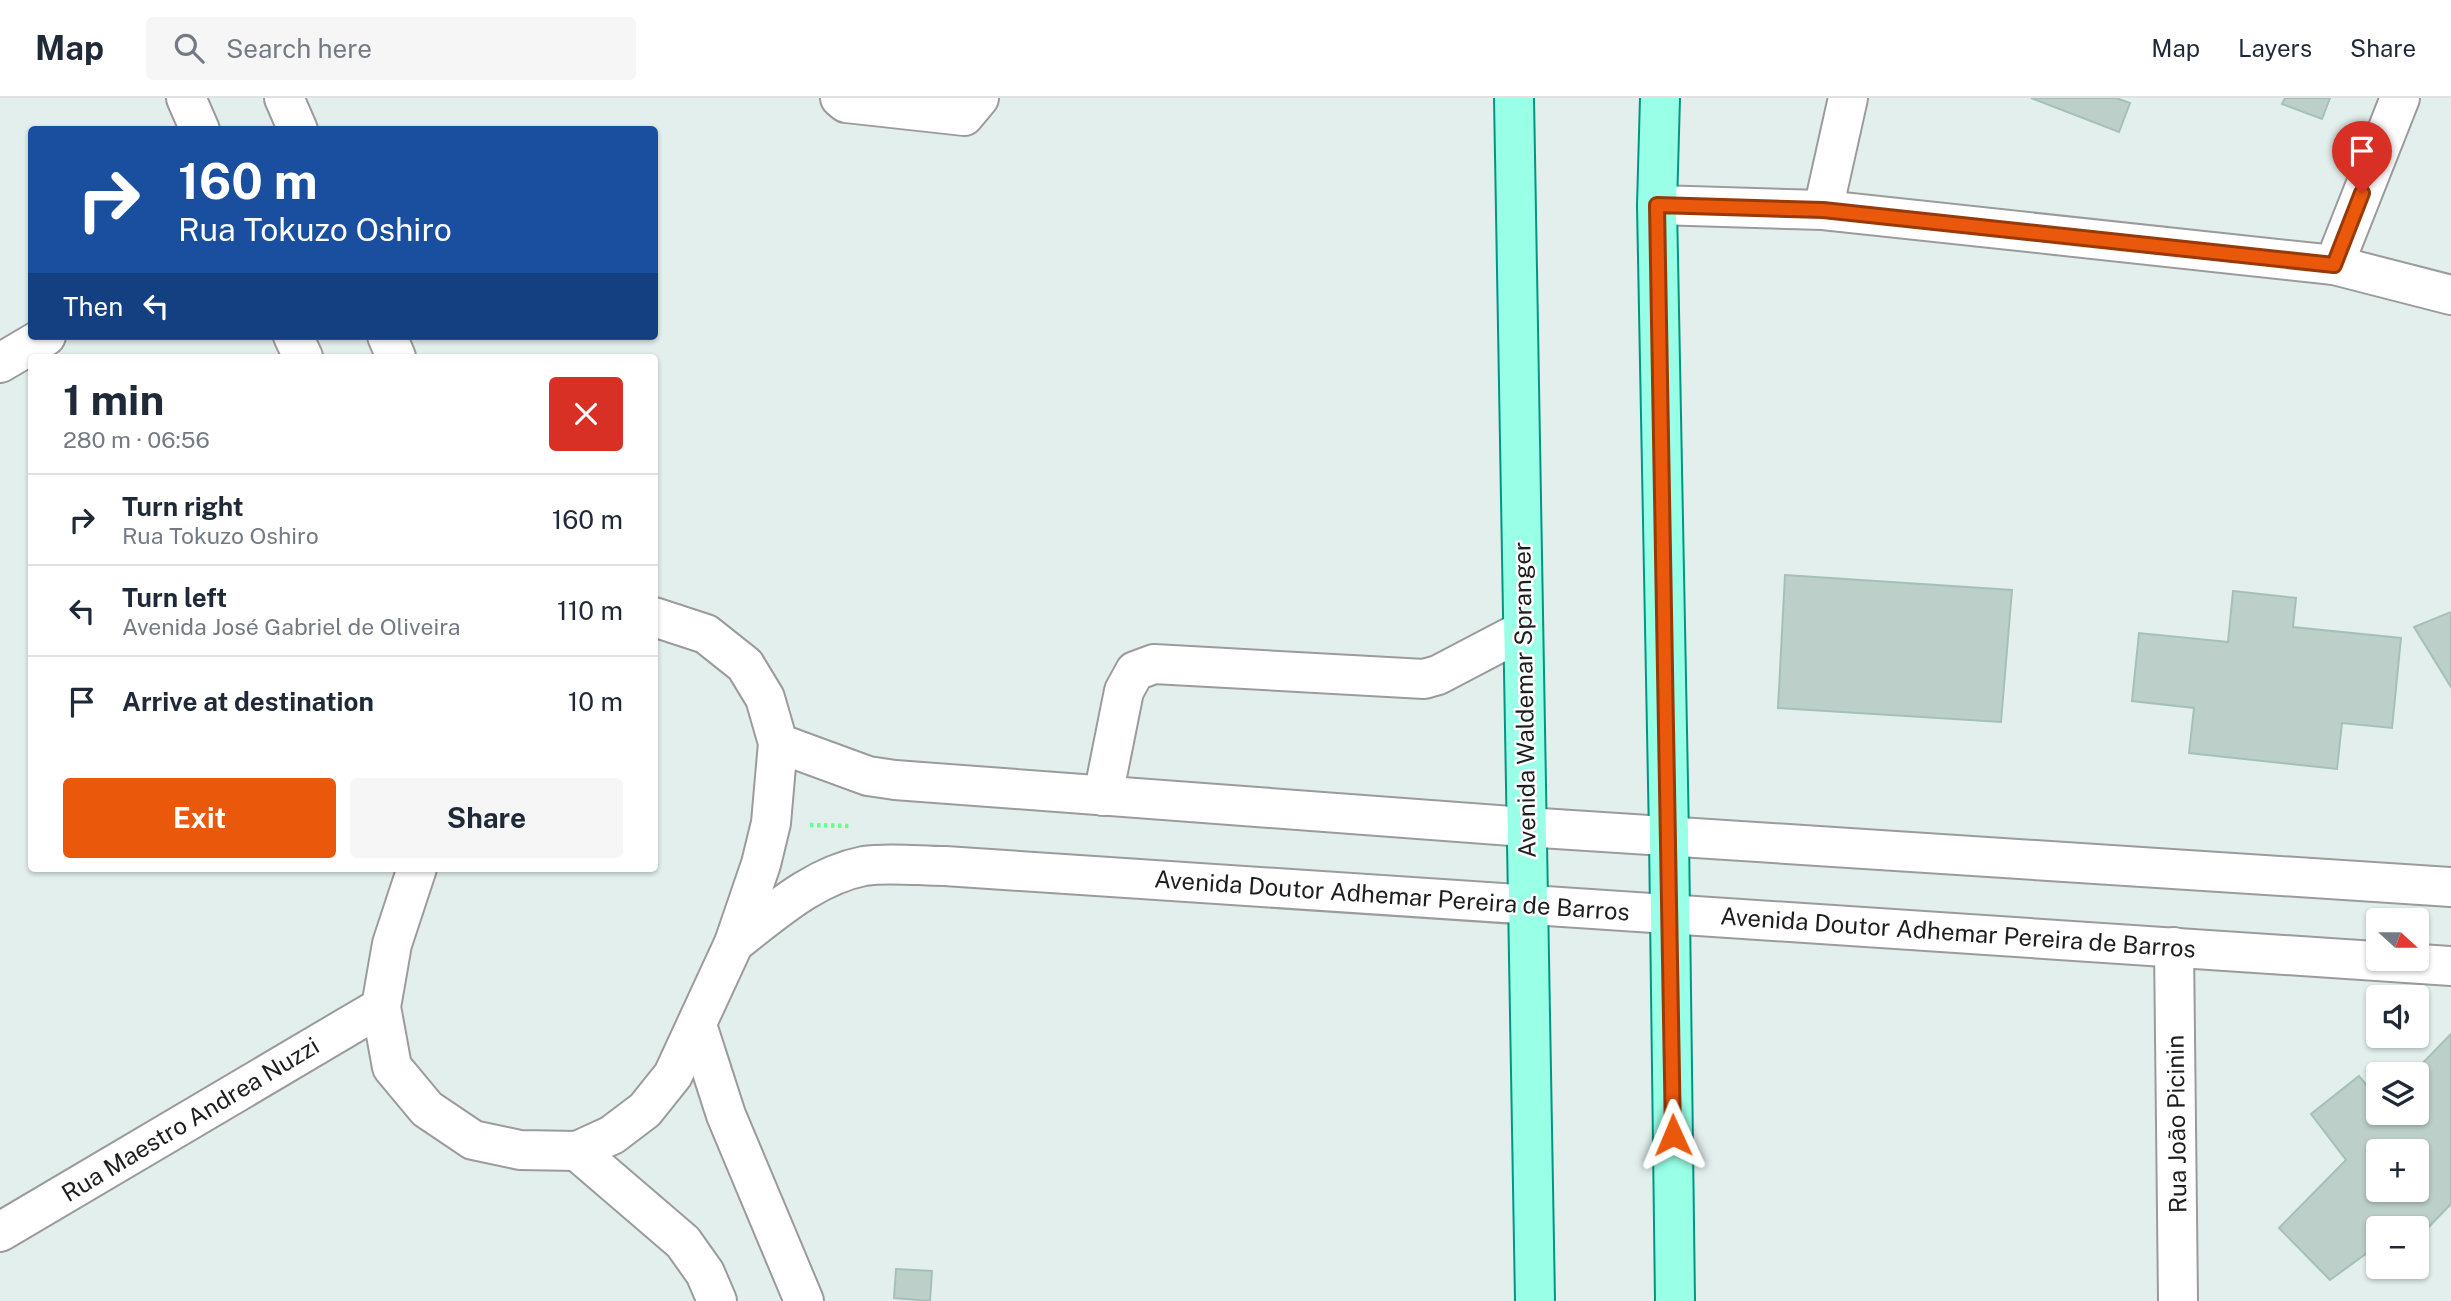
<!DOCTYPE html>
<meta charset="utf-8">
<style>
body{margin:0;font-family:"Public Sans",sans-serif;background:#f6f6f7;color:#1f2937;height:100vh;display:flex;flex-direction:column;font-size:26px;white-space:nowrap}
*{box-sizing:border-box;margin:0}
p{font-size:23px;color:#747a83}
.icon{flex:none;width:38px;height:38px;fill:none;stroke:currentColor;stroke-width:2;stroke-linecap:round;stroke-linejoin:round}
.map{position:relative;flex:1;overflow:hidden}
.details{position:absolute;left:28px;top:256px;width:630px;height:518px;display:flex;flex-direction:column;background:#fff;border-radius:7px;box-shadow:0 2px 5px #0004}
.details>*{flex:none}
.top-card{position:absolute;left:28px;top:28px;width:630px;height:214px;border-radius:7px;box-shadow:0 2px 5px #0004;background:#1a4fa0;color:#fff;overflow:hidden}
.needle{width:46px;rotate:111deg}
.controls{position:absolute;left:2366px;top:810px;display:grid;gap:14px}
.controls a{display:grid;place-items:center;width:63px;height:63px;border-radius:7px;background:#fff;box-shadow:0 2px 5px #0004;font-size:35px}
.pin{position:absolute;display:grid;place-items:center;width:60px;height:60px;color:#fff;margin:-72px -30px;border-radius:50% 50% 50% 0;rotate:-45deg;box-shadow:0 0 7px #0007}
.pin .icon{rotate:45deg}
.me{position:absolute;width:77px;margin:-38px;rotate:359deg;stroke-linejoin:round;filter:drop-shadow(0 0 5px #0008)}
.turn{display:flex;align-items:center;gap:24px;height:147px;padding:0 35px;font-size:32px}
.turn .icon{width:91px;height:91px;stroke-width:2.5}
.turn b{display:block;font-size:49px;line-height:60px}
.then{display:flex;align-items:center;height:66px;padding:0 35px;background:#0003;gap:14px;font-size:26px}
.round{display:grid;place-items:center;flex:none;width:74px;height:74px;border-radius:7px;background:#f6f6f7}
.head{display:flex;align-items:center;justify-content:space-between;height:119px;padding:0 35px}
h1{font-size:42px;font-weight:700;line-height:52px}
.button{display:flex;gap:14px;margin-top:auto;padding:14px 35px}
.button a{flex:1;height:80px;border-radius:7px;background:#ea580c;color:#fff;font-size:28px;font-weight:700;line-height:80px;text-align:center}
.button a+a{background:#f6f6f7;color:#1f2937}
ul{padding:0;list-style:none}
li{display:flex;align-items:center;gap:21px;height:91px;padding:0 35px;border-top:2px solid #e0e1e3}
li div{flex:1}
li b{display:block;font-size:26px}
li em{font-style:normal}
header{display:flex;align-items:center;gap:42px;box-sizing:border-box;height:98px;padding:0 35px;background:#fff;border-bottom:2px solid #e0e1e3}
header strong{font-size:33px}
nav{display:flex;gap:38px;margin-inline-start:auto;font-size:24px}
.search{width:490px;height:63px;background:#f6f6f7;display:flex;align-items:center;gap:18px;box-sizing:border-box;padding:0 24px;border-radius:7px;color:#747a83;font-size:26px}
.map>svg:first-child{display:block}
</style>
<header>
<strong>Map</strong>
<div class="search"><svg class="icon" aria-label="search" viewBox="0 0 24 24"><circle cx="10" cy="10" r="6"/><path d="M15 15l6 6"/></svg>Search here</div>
<nav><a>Map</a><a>Layers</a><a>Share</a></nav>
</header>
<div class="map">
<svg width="2451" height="1203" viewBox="0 0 2451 1203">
<rect width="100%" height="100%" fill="#e3efed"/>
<!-- building -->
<g fill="#bccfc8" stroke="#a5c1b7" stroke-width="2" fill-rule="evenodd">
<path d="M2031,0H2116L2130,5L2119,34Z"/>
<path d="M2285,0H2330L2322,21L2282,6Z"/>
<path d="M1785,477L2012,492L2001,624L1778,610Z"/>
<path d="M2233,493L2296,500L2293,529L2401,540L2392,630L2342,625L2337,671L2189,655L2194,610L2132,603L2139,535L2228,544Z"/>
<path d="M2451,514V589L2414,529Z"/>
<path d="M2451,936V1106L2417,1141V1130H2378V1147L2330,1182L2279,1130L2346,1062L2311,1016L2359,978L2378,1001V1015H2417V976H2412ZM2378,1054H2417V1092H2378Z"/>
<path d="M896,1171L932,1173L930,1203L894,1200Z"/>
</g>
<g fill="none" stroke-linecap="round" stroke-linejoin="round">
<!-- minor casing -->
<g stroke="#9b9b9b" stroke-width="42">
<g id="minor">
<path d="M186,0L200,32"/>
<path d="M284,0L298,32"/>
<path d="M840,0L846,5L964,18L979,0"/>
<path d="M1657,107L1823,112L2334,167L2451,197"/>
<path d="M1823,112L1848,0"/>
<path d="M2334,167L2400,0"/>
<path d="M293,238L303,259"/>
<path d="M387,238L396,259"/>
<path d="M0,265L46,238"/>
<path d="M778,645L868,678L895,682L1525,729L2451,789"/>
<path d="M1103,698L1124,593L1135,573L1154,566L1424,581L1438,577L1522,533"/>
<path d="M417,770L392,846L381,909L392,969L427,1011L473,1042L520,1052L577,1053L612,1037L645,1012L673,977L734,845L761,766L771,725L778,645L765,600L745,567L706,536L654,519"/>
<path d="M734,845C773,815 813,778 864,768C888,764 920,768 945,768L2451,868"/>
<path d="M2174,849L2178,1203"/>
<path d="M697,927L726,1017L804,1203"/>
<path d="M577,1053L683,1144L705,1175L717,1203"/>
<path d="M0,1134L381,909"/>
</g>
</g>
<!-- major casing -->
<g stroke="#009782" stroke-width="42">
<g id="major">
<path d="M1514,0L1535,1203"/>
<path d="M1660,0L1657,107L1669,738L1675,1203"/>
</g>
</g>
<!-- path -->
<path stroke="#65fe92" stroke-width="4.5" stroke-dasharray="3.5 3.5" stroke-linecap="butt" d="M810,727L850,728"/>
<!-- minor -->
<use href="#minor" stroke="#fff" stroke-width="38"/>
<!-- major -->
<use href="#major" stroke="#99ffe6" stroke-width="38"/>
</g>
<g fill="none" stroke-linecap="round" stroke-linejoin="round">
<!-- route casing -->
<g stroke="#983908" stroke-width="18">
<path id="route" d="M1673,1037L1657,107L1823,112L2334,167L2362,95"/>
</g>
<!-- route -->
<use href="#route" stroke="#ea580c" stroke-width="12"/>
</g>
<g text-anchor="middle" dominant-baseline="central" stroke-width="5" stroke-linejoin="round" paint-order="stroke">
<!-- street labels -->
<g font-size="24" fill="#1e1e1e" stroke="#fff">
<text transform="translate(1524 602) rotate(-91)">Avenida Waldemar Spranger</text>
<text transform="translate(1392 797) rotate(4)">Avenida Doutor Adhemar Pereira de Barros</text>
<text transform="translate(1958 834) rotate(4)">Avenida Doutor Adhemar Pereira de Barros</text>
<text transform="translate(190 1021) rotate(-31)">Rua Maestro Andrea Nuzzi</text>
<text transform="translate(2176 1026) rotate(-91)">Rua João Picinin</text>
</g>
</g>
</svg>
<div class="controls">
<a><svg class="needle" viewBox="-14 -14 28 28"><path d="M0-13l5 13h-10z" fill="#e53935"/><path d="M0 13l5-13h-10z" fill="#747a83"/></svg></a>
<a><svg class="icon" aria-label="sound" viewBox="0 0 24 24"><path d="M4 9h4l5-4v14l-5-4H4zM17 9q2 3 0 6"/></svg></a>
<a><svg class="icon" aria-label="layers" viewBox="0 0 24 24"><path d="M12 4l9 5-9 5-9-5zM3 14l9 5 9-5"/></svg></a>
<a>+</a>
<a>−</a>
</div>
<div class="pin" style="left:2362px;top:95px;background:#d93025"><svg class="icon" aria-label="arrive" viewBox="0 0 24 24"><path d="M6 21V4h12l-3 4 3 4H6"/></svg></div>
<svg class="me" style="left:1673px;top:1037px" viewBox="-20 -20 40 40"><path d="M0-17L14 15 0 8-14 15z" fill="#ea580c" stroke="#fff" stroke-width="4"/></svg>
<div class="top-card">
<div class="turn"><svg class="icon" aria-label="right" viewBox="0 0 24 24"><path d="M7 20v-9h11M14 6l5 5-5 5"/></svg><div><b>160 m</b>Rua Tokuzo Oshiro</div></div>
<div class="then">Then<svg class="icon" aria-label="left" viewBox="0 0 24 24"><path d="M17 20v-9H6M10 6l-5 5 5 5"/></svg></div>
</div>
<section class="details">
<div class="head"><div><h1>1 min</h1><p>280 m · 06:56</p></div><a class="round" style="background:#d93025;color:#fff"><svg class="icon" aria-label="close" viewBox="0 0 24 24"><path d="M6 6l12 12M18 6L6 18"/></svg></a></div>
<ul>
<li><svg class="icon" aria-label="right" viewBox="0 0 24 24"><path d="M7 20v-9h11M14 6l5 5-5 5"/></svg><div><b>Turn right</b><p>Rua Tokuzo Oshiro</p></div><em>160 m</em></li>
<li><svg class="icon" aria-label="left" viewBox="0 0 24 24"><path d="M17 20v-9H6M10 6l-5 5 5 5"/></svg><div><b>Turn left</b><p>Avenida José Gabriel de Oliveira</p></div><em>110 m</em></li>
<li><svg class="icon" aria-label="arrive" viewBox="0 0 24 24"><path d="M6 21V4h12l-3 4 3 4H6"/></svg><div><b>Arrive at destination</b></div><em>10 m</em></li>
</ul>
<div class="button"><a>Exit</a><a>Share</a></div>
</section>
</div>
